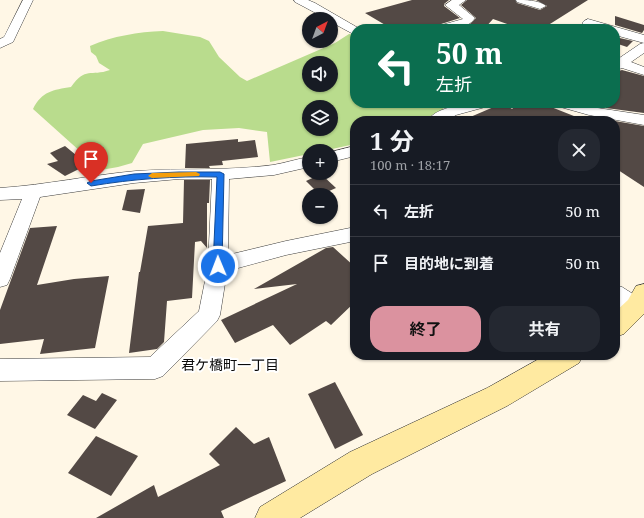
<!DOCTYPE html>
<html lang="ja">
<meta charset="utf-8">
<style>
body{margin:0;font-family:"Noto Serif","Noto Sans JP",serif;background:#242831;color:#f1f3f6;height:100vh;display:flex;flex-direction:column;font-size:15px;white-space:nowrap}
*{box-sizing:border-box;margin:0}
p{font-size:13px;color:#9ea1a6}
.icon{flex:none;width:22px;height:22px;fill:none;stroke:currentColor;stroke-width:2;stroke-linecap:round;stroke-linejoin:round}
.map{position:relative;flex:1;overflow:hidden}
.side{position:absolute;left:350px;top:116px;width:270px;height:244px;display:flex;flex-direction:column;background:#171b24;border-radius:16px;box-shadow:0 1px 3px #0004}
.side>*{flex:none}
.banner{position:absolute;left:350px;top:24px;width:270px;height:84px;border-radius:16px;box-shadow:0 1px 3px #0004;background:#0b6e4f;color:#fff;overflow:hidden}
.needle{width:26px;rotate:41deg}
.controls{position:absolute;left:302px;top:12px;display:grid;gap:8px}
.controls a{display:grid;place-items:center;width:36px;height:36px;border-radius:50%;background:#171b24;box-shadow:0 1px 3px #0004;font-size:20px}
.pin{position:absolute;display:grid;place-items:center;width:34px;height:34px;color:#fff;margin:-41px -17px;border-radius:50% 50% 50% 0;rotate:-45deg;box-shadow:0 0 4px #0007}
.pin .icon{rotate:45deg}
.me{position:absolute;width:44px;margin:-22px;rotate:359deg;stroke-linejoin:round;filter:drop-shadow(0 0 3px #0008)}
.turn{display:flex;align-items:center;gap:14px;height:84px;padding:0 20px;font-size:18px}
.turn .icon{width:52px;height:52px;stroke-width:2.5}
.turn b{display:block;font-size:28px;line-height:34px}
.round{display:grid;place-items:center;flex:none;width:42px;height:42px;border-radius:16px;background:#242831}
.overview{display:flex;align-items:center;justify-content:space-between;height:68px;padding:0 20px}
h1{font-size:24px;font-weight:700;line-height:30px}
.primary-button{display:flex;gap:8px;margin-top:auto;padding:8px 20px}
.primary-button a{flex:1;height:46px;border-radius:16px;background:#db929f;color:#111;font-size:16px;font-weight:700;line-height:46px;text-align:center}
.primary-button a+a{background:#242831;color:#f1f3f6}
ul{padding:0;list-style:none}
li{display:flex;align-items:center;gap:12px;height:52px;padding:0 20px;border-top:1px solid #363941}
li div{flex:1}
li b{display:block;font-size:15px}
li em{font-style:normal}
.map>svg:first-child{display:block}
</style>
<div class="map">
<svg width="644" height="518" viewBox="0 0 644 518">
<rect width="100%" height="100%" fill="#fff7e6"/>
<!-- forest -->
<path fill="#b9dc8d" fill-rule="evenodd" d="M163,31L200,37L209,41L219,57L240,77L247,81L335,43L349,34L355,35V103H437L444,109L421,121H355V144L323,151H309V154L270,162L267,132L239,128L203,130L143,144L132,163L118,167L101,170L33,109C42,91 53,90 71,87C86,66 90,77 110,70L99,63L96,56L91,52L90,46C113,36 138,32 163,31ZM309,63H331V85H309ZM309,107H331V129H309Z"/>
<!-- building -->
<g fill="#534945">
<path d="M412,0H449L444,4V6L460,18L438,25L435,29H392L365,13Z"/>
<path d="M467,0H515L517,3L540,10L547,6L536,0H588L542,29L518,28L493,19L484,29H460L468,26L476,18L461,5Z"/>
<path d="M615,16L644,25V30L642,33L615,25Z"/>
<path d="M615,37L633,41L627,47L615,43Z"/>
<path d="M622,70L644,76V113L606,108V103H615V72Z"/>
<path d="M503,103L512,109L519,103H541L584,120V121H461Z"/>
<path d="M615,121L644,126V187L615,168Z"/>
<path d="M238,139V142L255,140L258,157L222,161L223,165L209,166L210,168H185L186,144Z"/>
<path d="M65,146L76,155L103,147L107,155L65,176L47,164L58,161L50,153Z"/>
<path d="M321,174L336,188L320,195L306,181Z"/>
<path d="M184,180H210L209,203H207V248L201,241L195,242L192,298L167,301L164,342L157,349L129,353L139,272H140L148,226L183,223Z"/>
<path d="M145,189L140,213L122,210L127,190Z"/>
<path d="M57,226L37,285L74,279L109,276L95,348L40,354L44,339L0,344V310L30,228Z"/>
<path d="M333,247L355,267V302L331,325L326,321L290,345L273,325L235,343L221,320L297,284L254,289L326,248Z"/>
<path d="M335,382L363,435L335,449L308,394Z"/>
<path d="M102,393L117,400L95,429L67,415L83,395L96,401Z"/>
<path d="M236,427L254,444L269,437L286,481L221,511L224,518H96L154,485L158,497L220,465L209,454Z"/>
<path d="M96,436L138,456L111,496L68,473Z"/>
</g>
<g fill="none" stroke-linecap="round" stroke-linejoin="round">
<!-- street casing -->
<g stroke="#3d3d3d" stroke-width="1">
<g id="street">
<path d="M23,0H33L13,42L0,48V39L4,37Z"/>
<path d="M294,0H308L315,3L360,29H355V35L331,22V19H327L295,2Z"/>
<path d="M452,0H466L459,5L475,18C467,30 449,29 436,29L438,26L463,19L445,5Z"/>
<path d="M516,0C525,0 539,0 546,6L540,9L517,2Z"/>
<path d="M588,19L644,35V43L615,35V29C605,29 589,31 582,23L584,21Z"/>
<path d="M644,43V53L631,62L644,67V75L622,68L615,71V61L640,44Z"/>
<path d="M467,103H491L489,106L456,115L446,121H427C435,109 455,106 467,103Z"/>
<path d="M555,103H578L591,107L644,115V125L589,115L557,106Z"/>
<path d="M355,146V156L331,162V152Z"/>
<path d="M309,157V167L274,175L229,179L228,255L286,241L355,227V241L286,255L227,271L220,315L217,321L163,376L155,379L0,381V359L150,357L199,311L208,266L212,179H179L134,183L40,197L10,279L7,285L0,287V253L22,199L0,200V188C46,185 91,175 136,171C182,168 228,171 273,165C285,163 297,159 309,157Z"/>
<path d="M615,285L622,287L644,301V313C632,317 625,311 615,304Z"/>
</g>
</g>
<!-- secondary casing -->
<g stroke="#2c2c2c" stroke-width="1">
<g id="secondary">
<path d="M644,284V314L624,334L615,337V312L628,300L636,286Z"/>
<path d="M546,355H583L579,363L507,406L372,474L300,518H255L260,507L350,452L487,388Z"/>
</g>
</g>
<!-- street -->
<use href="#street" fill="#fff" fill-rule="evenodd"/>
<!-- secondary -->
<use href="#secondary" fill="#ffeaa1" fill-rule="evenodd"/>
</g>
<!-- route -->
<path fill="#1a73e8" stroke="#114b97" d="M179,172H220L224,174L222,266L221,269L218,270L213,266L217,177C174,176 133,179 91,186L87,183L91,181L134,174Z"/>
<!-- slow -->
<path fill="#f59e0b" d="M196,172L200,174L199,176L152,178L148,176L152,173Z"/>
<g text-anchor="middle" dominant-baseline="central" stroke-width="4" stroke-linejoin="round" paint-order="stroke">
<!-- neighbourhood labels -->
<g font-size="14" fill="#0a0a0a" stroke="#fff">
<text x="230" y="364">君ケ橋町一丁目</text>
</g>
</g>
</svg>
<div class="controls">
<a><svg class="needle" viewBox="-14 -14 28 28"><path d="M0-13l5 13h-10z" fill="#e53935"/><path d="M0 13l5-13h-10z" fill="#9ea1a6"/></svg></a>
<a><svg class="icon" aria-label="sound" viewBox="0 0 24 24"><path d="M4 9h4l5-4v14l-5-4H4zM17 9q2 3 0 6"/></svg></a>
<a><svg class="icon" aria-label="layers" viewBox="0 0 24 24"><path d="M12 4l9 5-9 5-9-5zM3 14l9 5 9-5"/></svg></a>
<a>+</a>
<a>−</a>
</div>
<div class="pin" style="left:91px;top:183px;background:#d93025"><svg class="icon" aria-label="arrive" viewBox="0 0 24 24"><path d="M6 21V4h12l-3 4 3 4H6"/></svg></div>
<svg class="me" style="left:218px;top:266px" viewBox="-20 -20 40 40"><circle r="17" fill="#1a73e8" stroke="#fff" stroke-width="3"/><path d="M0-11L8 9 0 5-8 9z" fill="#fff"/></svg>
<div class="banner">
<div class="turn"><svg class="icon" aria-label="left" viewBox="0 0 24 24"><path d="M17 20v-9H6M10 6l-5 5 5 5"/></svg><div><b>50 m</b>左折</div></div>
</div>
<section class="side">
<div class="overview"><div><h1>1 分</h1><p>100 m · 18:17</p></div><a class="round"><svg class="icon" aria-label="close" viewBox="0 0 24 24"><path d="M6 6l12 12M18 6L6 18"/></svg></a></div>
<ul>
<li><svg class="icon" aria-label="left" viewBox="0 0 24 24"><path d="M17 20v-9H6M10 6l-5 5 5 5"/></svg><div><b>左折</b></div><em>50 m</em></li>
<li><svg class="icon" aria-label="arrive" viewBox="0 0 24 24"><path d="M6 21V4h12l-3 4 3 4H6"/></svg><div><b>目的地に到着</b></div><em>50 m</em></li>
</ul>
<div class="primary-button"><a>終了</a><a>共有</a></div>
</section>
</div>
